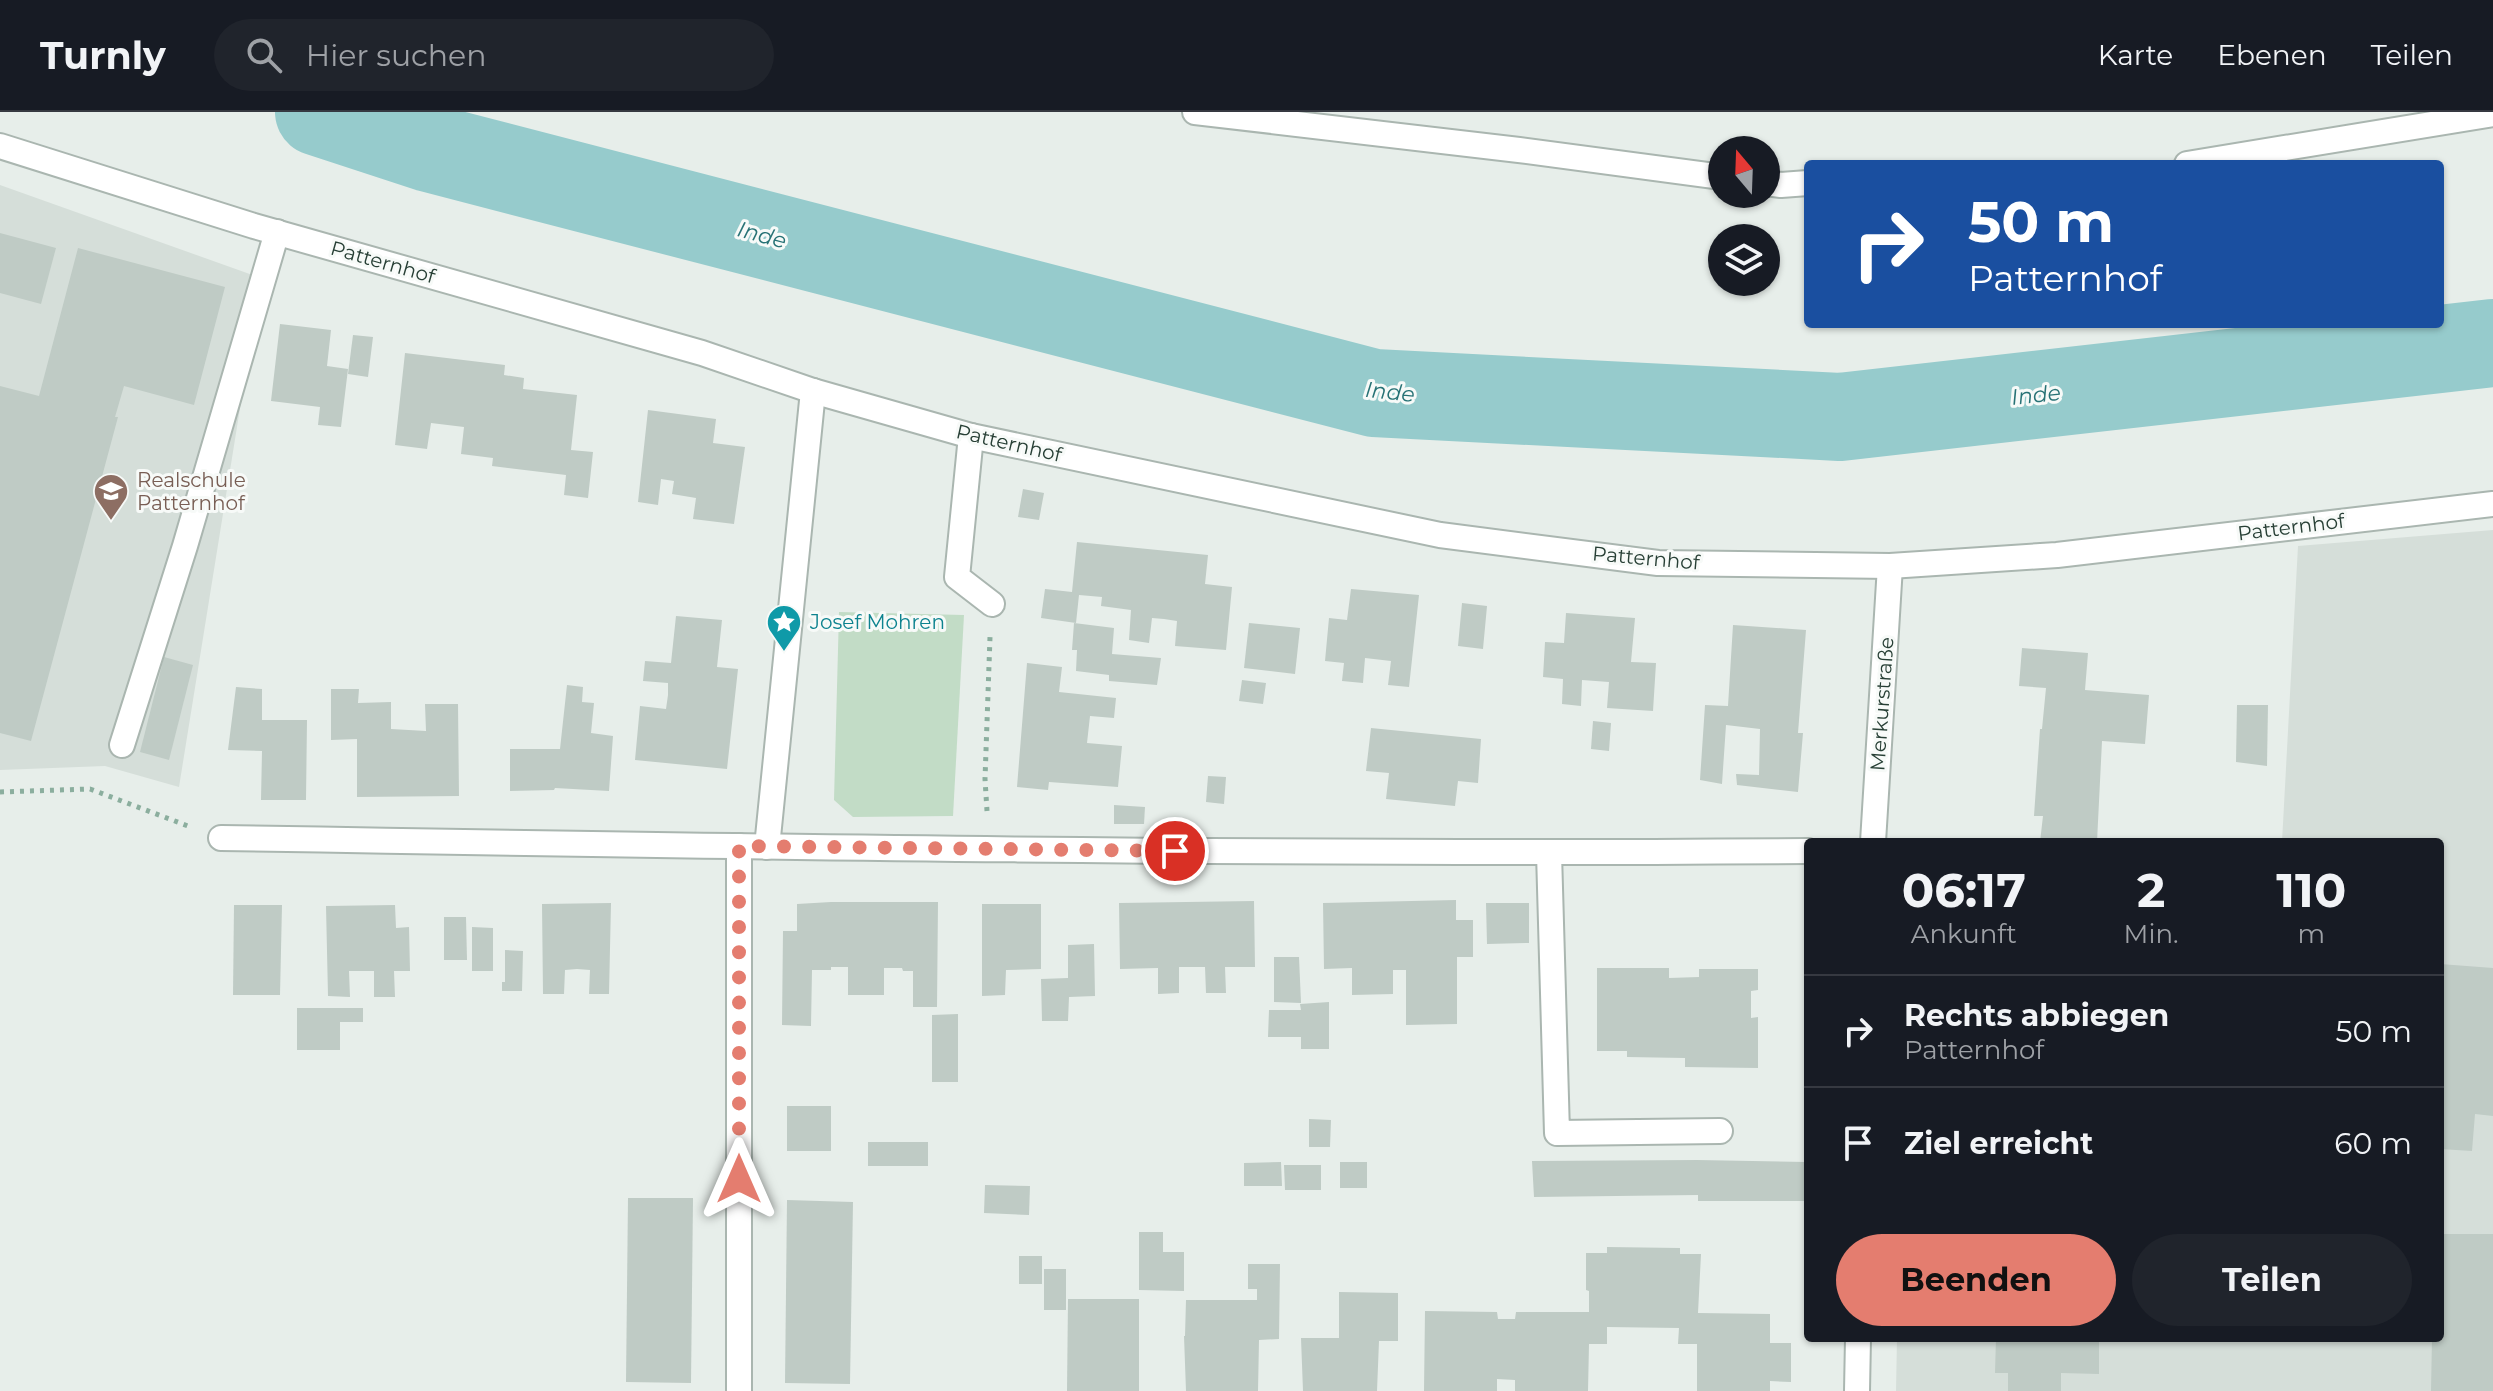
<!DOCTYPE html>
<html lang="de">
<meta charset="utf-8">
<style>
body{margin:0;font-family:Montserrat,sans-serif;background:#20242c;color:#f1f3f6;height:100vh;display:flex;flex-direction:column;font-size:30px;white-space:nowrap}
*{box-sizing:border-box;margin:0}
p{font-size:26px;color:#9ea1a6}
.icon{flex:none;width:44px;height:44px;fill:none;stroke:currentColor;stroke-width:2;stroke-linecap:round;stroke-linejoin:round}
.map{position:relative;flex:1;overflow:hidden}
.drawer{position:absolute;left:1804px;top:726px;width:640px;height:504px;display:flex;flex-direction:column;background:#171b24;border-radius:8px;box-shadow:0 2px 6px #0004}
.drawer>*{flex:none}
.hud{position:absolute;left:1804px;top:48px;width:640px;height:168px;border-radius:8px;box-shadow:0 2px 6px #0004;background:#1a4fa0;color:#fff;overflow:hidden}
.needle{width:52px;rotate:341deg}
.controls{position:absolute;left:1708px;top:24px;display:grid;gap:16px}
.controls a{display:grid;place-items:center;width:72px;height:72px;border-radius:50%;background:#171b24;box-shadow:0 2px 6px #0004;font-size:40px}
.pin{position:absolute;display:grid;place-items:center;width:68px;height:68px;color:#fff;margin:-34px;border:4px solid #fff;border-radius:50%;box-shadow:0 2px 8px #0007}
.me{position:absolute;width:88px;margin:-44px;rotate:0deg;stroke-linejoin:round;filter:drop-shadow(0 0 6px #0008)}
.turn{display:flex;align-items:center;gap:28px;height:168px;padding:0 32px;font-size:36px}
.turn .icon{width:104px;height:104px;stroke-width:2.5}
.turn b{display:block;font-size:56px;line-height:68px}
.eta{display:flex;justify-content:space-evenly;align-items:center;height:136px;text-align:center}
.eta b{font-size:48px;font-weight:700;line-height:56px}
.action{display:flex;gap:16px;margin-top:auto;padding:16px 32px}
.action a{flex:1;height:92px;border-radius:48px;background:#e47d6f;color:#111;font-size:32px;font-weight:700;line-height:92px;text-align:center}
.action a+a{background:#20242c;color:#f1f3f6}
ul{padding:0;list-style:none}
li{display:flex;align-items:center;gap:24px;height:112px;padding:0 32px;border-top:2px solid #363941}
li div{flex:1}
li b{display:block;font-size:30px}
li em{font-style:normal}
header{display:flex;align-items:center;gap:48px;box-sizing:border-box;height:112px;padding:0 40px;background:#171b24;border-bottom:2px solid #363941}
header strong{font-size:38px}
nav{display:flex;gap:44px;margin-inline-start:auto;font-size:28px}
.search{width:560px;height:72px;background:#20242c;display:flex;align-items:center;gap:20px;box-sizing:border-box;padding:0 28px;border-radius:44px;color:#9ea1a6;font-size:30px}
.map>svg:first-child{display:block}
</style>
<header>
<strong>Turnly</strong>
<div class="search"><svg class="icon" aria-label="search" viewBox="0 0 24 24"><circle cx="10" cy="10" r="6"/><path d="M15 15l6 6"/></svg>Hier suchen</div>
<nav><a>Karte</a><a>Ebenen</a><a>Teilen</a></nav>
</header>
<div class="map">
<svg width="2493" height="1279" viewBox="0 0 2493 1279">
<rect width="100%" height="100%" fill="#e7eeea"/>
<!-- built -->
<g fill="#d5ded9">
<path d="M0,73L261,166L179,675L105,654L0,658Z"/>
<path d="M2493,418V1279H1896L1897,1226H2440V730H2282L2298,434Z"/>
</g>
<!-- green -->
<path fill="#c2dcc6" d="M839,500L964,503L953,704L853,705L834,688Z"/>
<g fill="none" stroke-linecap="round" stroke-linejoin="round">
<!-- river -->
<path stroke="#96cbcc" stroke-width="88" d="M319,0L429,36L1374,281L1840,305L2493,231"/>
</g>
<!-- building -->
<g fill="#bfcbc5">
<path d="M0,121L56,136L41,192L0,181Z"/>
<path d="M78,136L225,175L194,293L124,274L115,305H118L31,629L0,621V274L39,284Z"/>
<path d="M280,212L331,218L327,254L348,257L341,315L318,313L320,295L271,289Z"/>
<path d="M353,223L373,225L368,265L348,262Z"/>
<path d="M405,241L505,253L504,263L524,266L523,277L577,283L571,338L593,340L588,386L564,383L566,363L492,354L493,346L461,342L464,315L431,311L427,337L395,333Z"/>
<path d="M648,298L716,307L713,331L745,335L734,412L693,407L696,386L672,382L674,369L661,367L658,393L638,390Z"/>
<path d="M1023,377L1044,381L1039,408L1018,405Z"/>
<path d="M1077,430L1208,443L1205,472L1232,475L1226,538L1175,534L1177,509L1164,507L1152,506L1149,531L1129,528L1131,498L1101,494L1102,485L1079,483L1076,511L1041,506L1045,477L1072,480Z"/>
<path d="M1351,477L1419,483L1409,575L1388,573L1391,549L1365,546L1363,571L1342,569L1344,551L1325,549L1329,506L1347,508Z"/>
<path d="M1462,491L1487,494L1483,537L1458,534Z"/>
<path d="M1566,501L1635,506L1631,550L1656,551L1653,599L1607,596L1609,570L1582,568L1581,594L1562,592L1563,567L1543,565L1545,530L1564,531Z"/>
<path d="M676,504L722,508L717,555L738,557L727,657L635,648L640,594L666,597L668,583V571L643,569L645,549L671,551Z"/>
<path d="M1074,511L1114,516L1112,542L1161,546L1157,573L1109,569V563L1076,559L1077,538H1072Z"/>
<path d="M1249,511L1300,516L1295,562L1244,556Z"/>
<path d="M1733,513L1806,518L1798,621H1803L1798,680L1737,673L1736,662L1759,663L1760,617L1726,613L1722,672L1700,668L1705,593L1728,594Z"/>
<path d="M2022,536L2088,541L2085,578L2149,583L2145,632L2102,629L2097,730H2040L2043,704H2034L2040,617H2042L2046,576L2019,574Z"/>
<path d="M164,545L193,553L169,648L140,640Z"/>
<path d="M1027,551L1062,555L1059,580L1116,586L1114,606L1090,604L1087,631L1122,634L1118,675L1049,670L1048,678L1017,675Z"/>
<path d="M1242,568L1266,571L1263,592L1239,589Z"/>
<path d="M567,573L583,575L582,590L594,591L591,621L613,624L609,679L555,676L554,678L510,679V637H560Z"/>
<path d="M236,575L262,577V608H307L306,688H261L262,639L228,638Z"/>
<path d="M331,577H359L358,591L391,590V617L426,619L425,592H458L459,684L357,685V627L331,628Z"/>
<path d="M2237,593H2268L2267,654L2236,650Z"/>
<path d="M1593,609L1611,611L1609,639L1591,637Z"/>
<path d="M1371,616L1481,627L1478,671L1458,669L1455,694L1386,687L1389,661L1366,659Z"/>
<path d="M1208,664L1226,665L1224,692L1206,690Z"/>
<path d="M1114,693L1145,695L1144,712H1114Z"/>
<path d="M1456,788V808H1473V845H1457V912L1406,913V858H1393V882L1352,883V856L1324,857L1323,791Z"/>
<path d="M1254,789L1255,855H1225L1226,881H1206L1205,855H1179V881L1158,882V856L1120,857L1119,791Z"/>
<path d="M831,790H938L937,895H913V859H903L902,856H884V883H848V855H831V858H812L811,914L782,913L783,819H797V792Z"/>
<path d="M611,791L609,882H589L590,858L577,857L565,858L564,882H543L542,792Z"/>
<path d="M1486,791H1529V831L1487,832Z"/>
<path d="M982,792H1041V857L1006,858L1005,883L982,884Z"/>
<path d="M234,793H282L280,883H233Z"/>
<path d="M395,793L396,816L409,815L410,859H394L395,885H374V859H349L350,885L328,884L326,794Z"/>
<path d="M444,805H466L467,848H444Z"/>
<path d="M472,815L493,816V859H472Z"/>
<path d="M1094,832L1095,884L1069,885L1068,909H1042L1041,867L1068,866V833Z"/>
<path d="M505,838L523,839L522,879H502V870H505Z"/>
<path d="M1274,845H1299L1301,891L1274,890Z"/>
<path d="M2440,852L2493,856V1004L2475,1002L2472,1039L2440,1037Z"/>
<path d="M1597,856H1669V866L1699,865V857H1758V878L1751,879V906L1758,905V956L1685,955V946L1627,945V939H1597Z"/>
<path d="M1329,890V937H1301V925H1268L1269,898H1301L1300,892Z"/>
<path d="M297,896H363V910H340V938H297Z"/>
<path d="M958,902V970H932V903Z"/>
<rect x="787" y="994" width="44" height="45"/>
<path d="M1309,1007L1331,1008L1330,1035H1309Z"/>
<rect x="868" y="1030" width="60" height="24"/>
<path d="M1697,1048L1806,1050V1089H1698V1083L1534,1085L1532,1049Z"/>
<path d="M1281,1050L1282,1074H1244V1051Z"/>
<rect x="1340" y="1050" width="27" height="26"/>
<path d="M1284,1053H1321V1078H1285Z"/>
<path d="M985,1073L1030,1074L1029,1103L984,1101Z"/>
<path d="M628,1086H693L691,1271L626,1270Z"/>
<path d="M787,1088L853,1090L850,1272L785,1271Z"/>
<path d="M1139,1120H1163V1140H1184V1179L1139,1178Z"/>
<path d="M2440,1122H2493V1279H2431L2432,1226H2440Z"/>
<path d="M1607,1135L1680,1136V1142H1701L1698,1201L1770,1202V1231H1791V1270L1770,1269V1279H1697V1232H1678L1679,1216L1607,1215V1232H1589L1588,1279H1515V1268L1497,1267V1279H1424L1425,1199L1497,1200L1498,1207H1515L1516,1200H1589V1179L1586,1178V1141H1607Z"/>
<rect x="1019" y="1144" width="23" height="28"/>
<path d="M1248,1152H1280L1279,1227L1259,1228L1258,1279H1186L1184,1224H1185L1186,1188H1257V1177H1248Z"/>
<rect x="1044" y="1157" width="22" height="41"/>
<path d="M1339,1180L1398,1181V1229H1379L1377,1279H1303L1301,1226H1339Z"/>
<path d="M1068,1187H1139V1279H1067Z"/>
<path d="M1996,1226H2099V1262L2061,1261V1279H2008V1261H1995Z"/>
</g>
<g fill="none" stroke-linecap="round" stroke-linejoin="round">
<!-- minor casing -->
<g stroke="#aab6b0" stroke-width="28">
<g id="minor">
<path d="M1195,0L1519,38L1722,65"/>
<path d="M0,34L254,114L702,241L813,279L971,324L1440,423L1658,451L1890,454L2057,443L2493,392"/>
<path d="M2187,52L2493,2"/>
<path d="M1766,71L1781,73L1808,71"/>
<path d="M971,324L957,465L992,492"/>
<path d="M122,633L185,434L277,120"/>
<path d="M221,726C750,735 1279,743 1808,739"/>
<path d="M1873,730L1890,454"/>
<path d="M739,734V1279"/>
<path d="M767,735L813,279"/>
<path d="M1549,741L1557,1021L1720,1019"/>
<path d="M1857,1279L1858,1226"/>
</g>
</g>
<!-- path -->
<g stroke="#8bae9e" stroke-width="5" stroke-dasharray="4 6" stroke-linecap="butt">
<path d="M0,680L90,677L188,714"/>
<path d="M987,699L985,667L990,525"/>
</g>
<!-- minor -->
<use href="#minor" stroke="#fff" stroke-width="24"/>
</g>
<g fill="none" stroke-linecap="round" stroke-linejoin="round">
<!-- route -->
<path stroke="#e47d6f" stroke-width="14" stroke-dasharray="0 25.2" d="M739,1067V734L1175,739"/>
</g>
<!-- icons -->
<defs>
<g id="school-pin" transform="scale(1.8)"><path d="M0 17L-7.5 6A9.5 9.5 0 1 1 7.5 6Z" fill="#8d6e63" stroke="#f7faf8"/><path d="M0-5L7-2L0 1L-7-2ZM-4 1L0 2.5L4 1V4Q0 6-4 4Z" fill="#fff"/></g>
<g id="sight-pin" transform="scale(1.8)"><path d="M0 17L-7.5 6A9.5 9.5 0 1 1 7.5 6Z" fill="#0f9aa8" stroke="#f7faf8"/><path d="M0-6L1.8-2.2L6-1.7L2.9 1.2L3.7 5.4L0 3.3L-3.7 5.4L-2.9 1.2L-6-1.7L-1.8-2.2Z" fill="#fff"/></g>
</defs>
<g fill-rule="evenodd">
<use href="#school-pin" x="111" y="379"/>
<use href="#sight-pin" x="784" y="510"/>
</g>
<g text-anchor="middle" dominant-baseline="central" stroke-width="6" stroke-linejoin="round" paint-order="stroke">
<!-- street labels -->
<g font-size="20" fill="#273f35" stroke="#f7faf8">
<text transform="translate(383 150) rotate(16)">Patternhof</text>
<text transform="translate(1009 331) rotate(13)">Patternhof</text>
<text transform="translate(2291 415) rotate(-7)">Patternhof</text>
<text transform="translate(1646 446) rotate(5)">Patternhof</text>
<text transform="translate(1882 592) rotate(-86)">Merkurstraße</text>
</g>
<!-- education labels -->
<g font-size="20" fill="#785e54" stroke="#f7faf8" text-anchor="start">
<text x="137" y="368">Realschule<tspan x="137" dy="23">Patternhof</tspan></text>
</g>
<!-- culture labels -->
<g font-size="20" fill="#0d838f" stroke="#f7faf8" text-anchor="start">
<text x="810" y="510">Josef Mohren</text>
</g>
<!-- water labels -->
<g font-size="22" font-style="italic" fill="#277275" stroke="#f7faf8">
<text transform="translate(762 123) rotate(15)">Inde</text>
<text transform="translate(1390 280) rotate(6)">Inde</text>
<text transform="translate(2036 283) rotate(-6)">Inde</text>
</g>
</g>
</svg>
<div class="controls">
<a><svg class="needle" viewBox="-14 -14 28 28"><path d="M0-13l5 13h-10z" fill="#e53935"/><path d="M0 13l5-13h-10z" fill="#9ea1a6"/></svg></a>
<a><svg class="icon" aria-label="layers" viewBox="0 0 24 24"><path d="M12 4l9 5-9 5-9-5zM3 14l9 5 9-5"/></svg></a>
</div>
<div class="pin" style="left:1175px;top:739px;background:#d93025"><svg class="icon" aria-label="arrive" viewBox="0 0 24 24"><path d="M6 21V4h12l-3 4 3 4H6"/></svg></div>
<svg class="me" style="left:739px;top:1067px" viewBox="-20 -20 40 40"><path d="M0-17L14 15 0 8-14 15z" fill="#e47d6f" stroke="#fff" stroke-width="4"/></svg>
<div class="hud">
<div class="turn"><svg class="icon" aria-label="right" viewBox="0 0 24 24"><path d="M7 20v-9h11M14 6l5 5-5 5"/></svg><div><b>50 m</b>Patternhof</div></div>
</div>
<section class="drawer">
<div class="eta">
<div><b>06:17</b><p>Ankunft</p></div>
<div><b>2</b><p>Min.</p></div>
<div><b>110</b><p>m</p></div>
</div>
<ul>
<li><svg class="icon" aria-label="right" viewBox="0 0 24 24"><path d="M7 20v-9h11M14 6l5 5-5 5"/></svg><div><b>Rechts abbiegen</b><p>Patternhof</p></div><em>50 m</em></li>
<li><svg class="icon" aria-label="arrive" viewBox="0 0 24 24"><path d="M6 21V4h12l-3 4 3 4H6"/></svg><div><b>Ziel erreicht</b></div><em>60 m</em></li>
</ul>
<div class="action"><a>Beenden</a><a>Teilen</a></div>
</section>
</div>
